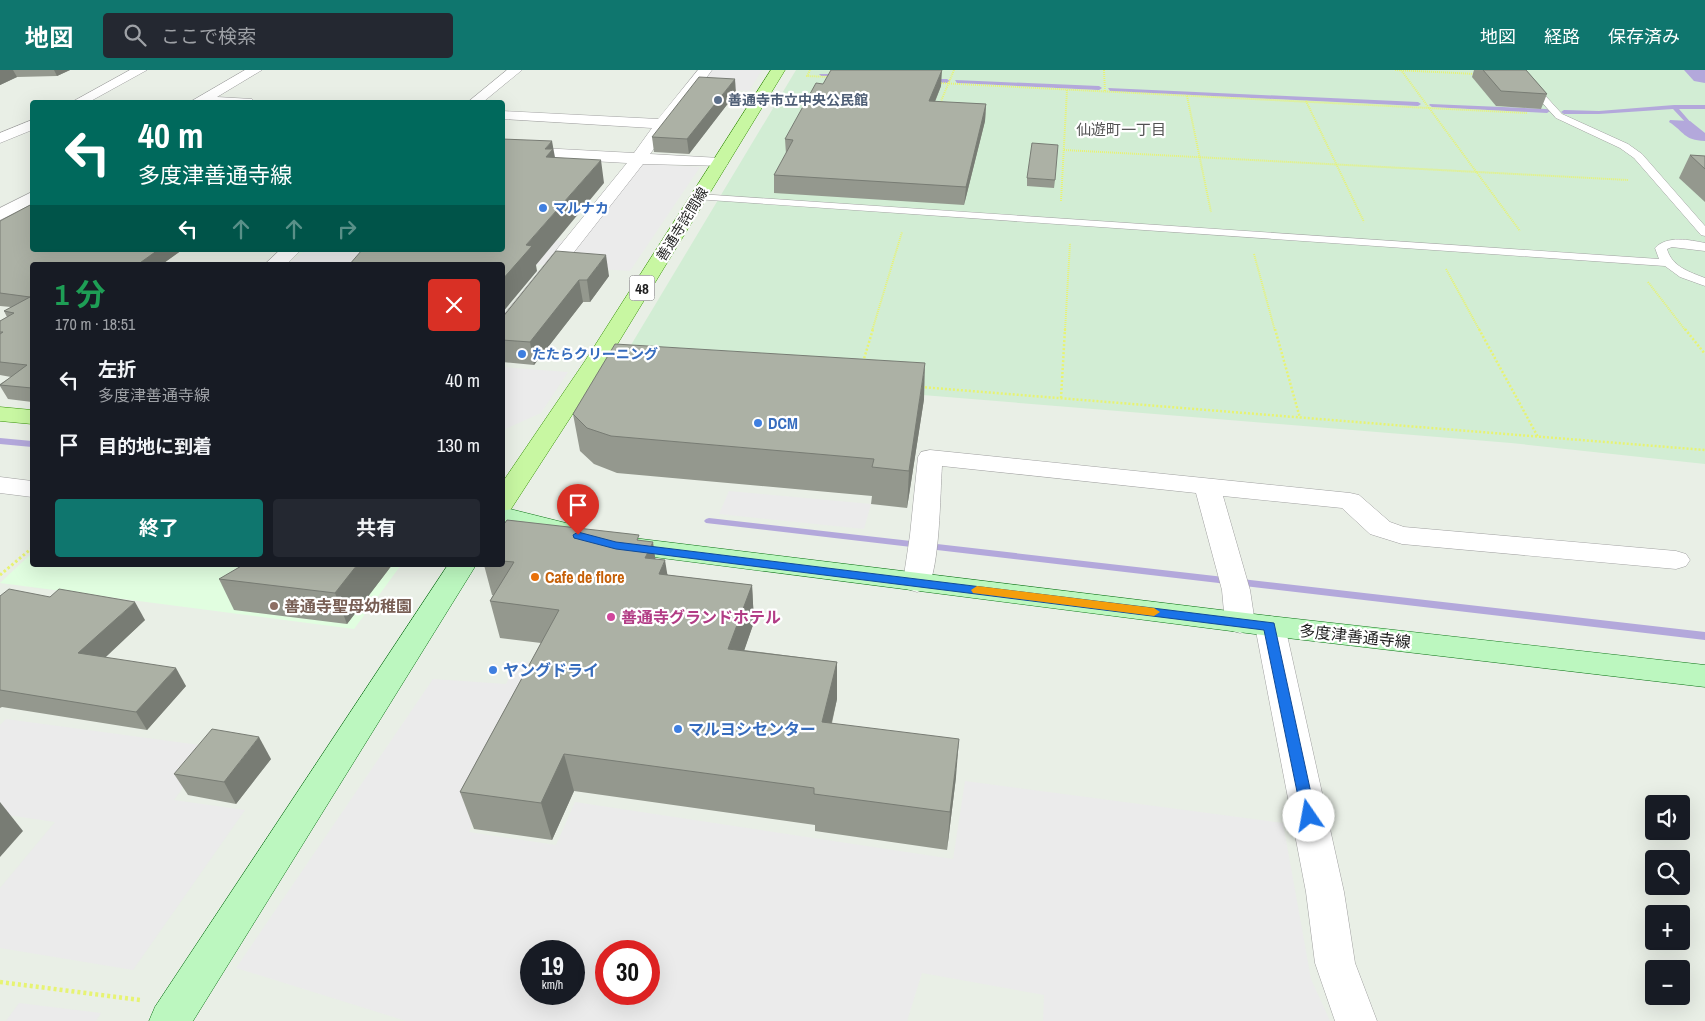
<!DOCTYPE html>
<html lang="ja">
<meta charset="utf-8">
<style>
body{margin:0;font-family:"Archivo Narrow","Noto Sans JP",sans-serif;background:#242831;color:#f1f3f6;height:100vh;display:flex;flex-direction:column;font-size:19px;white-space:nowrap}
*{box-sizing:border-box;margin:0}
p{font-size:16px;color:#9ea1a6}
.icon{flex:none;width:28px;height:28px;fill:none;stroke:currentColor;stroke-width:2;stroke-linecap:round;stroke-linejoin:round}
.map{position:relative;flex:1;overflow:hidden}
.drawer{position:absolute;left:30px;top:192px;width:475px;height:305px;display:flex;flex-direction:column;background:#171b24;border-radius:5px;box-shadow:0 5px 20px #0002}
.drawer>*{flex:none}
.banner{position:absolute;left:30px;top:30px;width:475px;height:152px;border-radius:5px;box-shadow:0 5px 20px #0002;background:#00695c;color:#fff;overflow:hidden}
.buttons{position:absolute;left:1645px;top:725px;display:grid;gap:10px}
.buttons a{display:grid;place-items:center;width:45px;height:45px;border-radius:5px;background:#171b24;box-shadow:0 5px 20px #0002;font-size:25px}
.speed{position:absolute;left:520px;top:870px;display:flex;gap:10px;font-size:25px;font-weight:700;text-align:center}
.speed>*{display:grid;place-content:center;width:65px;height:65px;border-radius:50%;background:#171b24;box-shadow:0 5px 20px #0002;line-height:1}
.speed small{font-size:12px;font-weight:400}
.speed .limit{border:8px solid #d22;background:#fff;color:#111}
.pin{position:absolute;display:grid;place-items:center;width:42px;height:42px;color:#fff;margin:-51px -21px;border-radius:50% 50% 50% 0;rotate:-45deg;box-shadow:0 0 5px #0007}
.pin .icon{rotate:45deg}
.me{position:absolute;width:55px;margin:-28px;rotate:348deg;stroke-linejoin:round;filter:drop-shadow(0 0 4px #0008)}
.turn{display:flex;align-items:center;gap:18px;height:105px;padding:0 25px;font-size:22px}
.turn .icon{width:65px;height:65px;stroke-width:2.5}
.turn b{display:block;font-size:35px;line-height:42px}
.lanes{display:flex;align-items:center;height:48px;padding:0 25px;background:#0003;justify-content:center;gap:25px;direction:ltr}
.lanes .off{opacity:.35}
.round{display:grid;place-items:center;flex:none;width:52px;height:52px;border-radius:5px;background:#242831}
.head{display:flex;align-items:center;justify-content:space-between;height:85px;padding:0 25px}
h1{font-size:30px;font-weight:700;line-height:38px;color:#1e9e55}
.primary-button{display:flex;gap:10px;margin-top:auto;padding:10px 25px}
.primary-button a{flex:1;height:58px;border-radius:5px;background:#0f766e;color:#fff;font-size:20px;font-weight:700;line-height:58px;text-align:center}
.primary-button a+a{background:#242831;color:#f1f3f6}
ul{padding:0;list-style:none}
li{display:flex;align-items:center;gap:15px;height:65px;padding:0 25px}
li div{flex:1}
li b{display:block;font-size:19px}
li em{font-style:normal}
header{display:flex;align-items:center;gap:30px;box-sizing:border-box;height:70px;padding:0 25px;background:#0f766e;color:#fff}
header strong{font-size:24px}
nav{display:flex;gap:28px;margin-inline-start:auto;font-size:18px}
.search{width:350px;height:45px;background:#242831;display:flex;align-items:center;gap:12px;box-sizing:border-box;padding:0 18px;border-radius:5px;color:#9ea1a6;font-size:19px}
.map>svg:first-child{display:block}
</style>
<header>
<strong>地図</strong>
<div class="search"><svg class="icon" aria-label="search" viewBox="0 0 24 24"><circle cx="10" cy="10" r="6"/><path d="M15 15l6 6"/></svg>ここで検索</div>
<nav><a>地図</a><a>経路</a><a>保存済み</a></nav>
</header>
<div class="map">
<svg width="1705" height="951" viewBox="0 0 1705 951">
<rect width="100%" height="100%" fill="#e9efe6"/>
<!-- education -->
<path fill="#e1fee0" d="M32,483V495H401L354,559L0,513Z"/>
<!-- farmland -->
<path fill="#d2edd4" d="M796,0H1694L1705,7V394L1511,373L616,300Z"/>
<!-- parking -->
<g fill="#ebebeb" fill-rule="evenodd">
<path d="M712,0H762L749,21L698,18Z"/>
<path d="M628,93L700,97L630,201L394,185L398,180H502L503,167L566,171Z"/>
<path d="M306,180H324L378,184L366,195H287Z"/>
<path d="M503,297L568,302L541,343L503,360Z"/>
<path d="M729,421L871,434L864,459L719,444Z"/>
<path d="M517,592L549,594L469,762L556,775L575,732L953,789L965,711L1283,753L1311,909L1330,951H1043L1044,925L922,903L907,951H406L236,898L433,609L506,614ZM531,881H574V924H531ZM606,881H649V924H606Z"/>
<path d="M6,649L214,677L174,730L245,740L133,900L0,878V818L55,752L0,744V655Z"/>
<path d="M19,933L101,943L96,951H6Z"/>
</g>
<!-- water -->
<path fill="#b3a8db" d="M1670,50L1690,51L1705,63V71C1683,70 1685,62 1669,52Z"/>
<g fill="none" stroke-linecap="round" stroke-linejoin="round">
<!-- stream -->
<g fill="#b3a8db" fill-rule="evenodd">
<path d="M819,4H840L842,5L840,6H821Z"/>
<path d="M927,9H947L950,11L947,13L929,12Z"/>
<path d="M955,10L1099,16L1102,18L1099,20L957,13Z"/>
<path d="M1108,18L1418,32L1421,34L1418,36L1110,21Z"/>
<path d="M1430,34L1547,39L1550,41L1547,43L1432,37L1429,35Z"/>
<path d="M1674,35H1705V39H1679L1692,54L1689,56L1673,39L1599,44H1564L1561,42L1564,40L1599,41Z"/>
<path d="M0,368L32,371V377L0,374Z"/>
<path d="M709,448L1705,562V570L706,453L704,451L706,449Z"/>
</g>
<!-- river -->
<path fill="#b3a8db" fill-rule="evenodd" d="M1684,0H1705V13L1694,11Z"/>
<!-- lane casing -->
<g stroke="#a0a0a0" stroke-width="1">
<g id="lane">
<path d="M1513,0H1522L1562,44L1628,74L1642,84L1705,156V166L1701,165L1634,88L1620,78L1556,48Z"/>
<path d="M699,124L1659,189L1655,178C1667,165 1690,170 1705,173V181L1672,177L1667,179C1672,197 1690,202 1705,208V216L1680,207L1665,196L695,129L694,127Z"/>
</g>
</g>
<!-- street casing -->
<g stroke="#a0a0a0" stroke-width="1">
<g id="street">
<path d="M130,0H147L89,32H72Z"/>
<path d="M245,0H262L217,27L252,29L254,32H190Z"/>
<path d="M507,0H522L483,32H468Z"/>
<path d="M698,0H712L650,84L720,88L728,93L726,96L643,94L509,265L502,267V247L627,93L502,86V76L634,83L652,58L502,49V41L658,49Z"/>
<path d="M32,50V60L0,73V63Z"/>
<path d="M32,122V134L0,150V138Z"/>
<path d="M280,180H301L286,195H264Z"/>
<path d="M930,380L1350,423L1359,425L1390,452L1404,457L1676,481L1686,484L1690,490L1686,496L1676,499L1402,474L1370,464L1342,438L1223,426L1250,520L1255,553L1251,560L1240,563L1229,560L1225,553L1222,520L1196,423L942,396C940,423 940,498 927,519L917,522L907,519L903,512L910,465L918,387L921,382Z"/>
<path d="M0,407L32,411V427L0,423Z"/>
<path d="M1270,546L1281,549L1285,556L1344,822L1355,893L1377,951H1335L1315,893L1306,822L1255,556L1259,549Z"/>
</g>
</g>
<!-- secondary casing -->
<g stroke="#0a7214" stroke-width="1">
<g id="secondary">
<path d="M502,437L578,456L582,462L578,468L568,471L502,453Z"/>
<path d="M617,466L1270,546L1705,595V617L1270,566L607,481L603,475L607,469Z"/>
<path d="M448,495H476L193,951H149L155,937Z"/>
</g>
</g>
<!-- primary casing -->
<g stroke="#379307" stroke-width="1">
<g id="primary">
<path d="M771,0H785L607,291L511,439L502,441V413L585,291Z"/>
<path d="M0,337L32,340V354L0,351Z"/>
</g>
</g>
<!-- path-far3 -->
<g stroke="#e7f373" stroke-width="2" stroke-dasharray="1 1" stroke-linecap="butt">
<path d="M810,0L807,6L831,7"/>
<path d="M1104,0L1105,22"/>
<path d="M1395,0L1476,4"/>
<path d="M1401,0L1520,161"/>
<path d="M939,13L1527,43"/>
<path d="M1187,26L1211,142"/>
<path d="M1306,31L1364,152"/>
<path d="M939,36L954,0"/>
<path d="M1064,80L1628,110"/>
<path d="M1061,131L1067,20"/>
<path d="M1254,184L1275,261"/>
<path d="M1446,199L1480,261"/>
<path d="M1648,212L1686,261"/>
<path d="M872,261L902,162"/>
<path d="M1065,261L1070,173"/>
</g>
<!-- path-far2 -->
<g stroke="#e7f373" stroke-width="2.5" stroke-dasharray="2 2" stroke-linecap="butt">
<path d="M1275,259L1300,348"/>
<path d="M1479,259L1538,367"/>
<path d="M1685,259L1705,284"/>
<path d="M863,292L873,259"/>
<path d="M921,317L1705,380"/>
<path d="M1061,328L1065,259"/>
</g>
<!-- path-far1 -->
<path stroke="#e7f373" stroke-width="3" stroke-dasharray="2.5 2.5" stroke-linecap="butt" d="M0,505L32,478"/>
<!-- path -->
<path stroke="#e7f373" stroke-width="4.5" stroke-dasharray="3 3" stroke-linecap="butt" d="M0,912L140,930"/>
<!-- lane -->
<use href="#lane" fill="#fff" fill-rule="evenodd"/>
<!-- street -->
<use href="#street" fill="#fff" fill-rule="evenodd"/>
<!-- secondary -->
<use href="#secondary" fill="#bcf7bf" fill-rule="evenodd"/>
<!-- primary -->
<use href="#primary" fill="#c8f7a2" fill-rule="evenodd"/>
</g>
<!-- wall -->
<g fill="#94988e">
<path d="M0,0H70L57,6L17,7L0,15Z"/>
<path d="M1474,0H1526L1547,24L1541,39L1496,36L1472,7Z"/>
<path d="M941,16L935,32L986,34L985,51L964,135L774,123V105L786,84L785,69Z"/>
<path d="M736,23L689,84L654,82L652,67Z"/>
<path d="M1690,85L1705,86V132L1679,108Z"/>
<path d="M1027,108L1055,110L1054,118L1027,116Z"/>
<path d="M0,151L182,180L161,195H32V332L8,329L0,316V314L11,307L0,305V251L7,247L4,241L11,237L0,236Z"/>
<path d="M556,181L609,206L590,232H583L534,295L502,292V248Z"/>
<path d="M924,329L907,438L871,434L872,426L617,403L594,394L580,381L573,344Z"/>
<path d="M502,457L640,470L668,505L752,515L754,552L744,580L837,592V629L832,653L956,707L947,780L815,761V755L574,721L552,770L474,759L460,722L541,573L500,568L490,531L493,525H492L484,495H502Z"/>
<path d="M392,495L347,554L234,540L219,509Z"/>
<path d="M0,526L145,550L105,587L186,616L147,660L2,637L0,638Z"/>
<path d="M271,689L236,734L188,725L174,704Z"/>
</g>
<!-- shaded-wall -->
<g fill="#787c74">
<path d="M0,0H13L17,7L0,15Z"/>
<path d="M54,0H70L57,6Z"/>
<path d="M942,0L941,16L928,48L929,31Z"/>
<path d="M735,9L736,23L689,84L687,69Z"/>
<path d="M986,34L985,51L964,135L966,117Z"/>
<path d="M552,71L556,93L550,110L545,79Z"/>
<path d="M601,90L604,113L536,195L537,201L502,243V210L526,175Z"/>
<path d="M158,180H182L161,195H137Z"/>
<path d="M606,185L609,206L590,232L587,210Z"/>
<path d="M579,210L583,232L534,295L530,272Z"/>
<path d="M925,293L924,329L907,438L909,401Z"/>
<path d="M653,472L658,508L645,488Z"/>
<path d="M665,490L671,527L659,504Z"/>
<path d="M357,495H392L347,554L335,523Z"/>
<path d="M752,515L754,552L732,616L728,579Z"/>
<path d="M135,532L145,550L90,602L78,583Z"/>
<path d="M837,592V629L823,689L822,652Z"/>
<path d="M176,598L186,616L147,660L136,642Z"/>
<path d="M259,667L271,689L236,734L224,712Z"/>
<path d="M959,669L956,707L947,780L950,742Z"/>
<path d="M564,684L574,721L552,770L541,733Z"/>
<path d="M0,732L23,761L0,787Z"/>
</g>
<!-- building -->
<g fill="#acb1a5" stroke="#787c74">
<path d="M831,0H942L929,31L986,34L966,117L774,105L792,72L793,70L785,69L816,13L823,14Z"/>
<path d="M1483,0H1526L1547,24L1501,21Z"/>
<path d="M699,7L735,9L687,69L652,67Z"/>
<path d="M502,69L552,71L545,79H553L546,87L601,90L526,175L532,176L502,210V195H349L362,180H502Z"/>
<path d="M1032,73L1058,75L1055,110L1027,108Z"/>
<path d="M1690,85L1705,86V99Z"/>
<path d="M32,134V180H158L137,195H32V318L0,315L27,295L0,292V264L3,262H0V251L14,243L4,241L30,227L0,223V151Z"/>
<path d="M556,181L606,185L587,210H579L530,272L502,270V248Z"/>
<path d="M615,274L925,293L909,401L872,397L874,389L611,366L587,358L573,344Z"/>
<path d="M507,450L639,465L637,470L653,472L645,488L665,490L659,504L752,515L728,579L837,592L822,652L959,669L950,742L814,724V718L564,684L541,733L460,722L559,540L490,531L514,492L502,491V457Z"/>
<path d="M243,495H357L335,523L219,509Z"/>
<path d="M9,519L50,527L59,519L135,532L78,583L176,598L136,642L0,620V526Z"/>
<path d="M212,659L259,667L224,712L174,704Z"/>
</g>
<!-- route -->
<path fill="#1a73e8" stroke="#114b97" d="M578,462L616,472L1274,553L1316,746L1314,751L1309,752L1304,751L1302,746L1264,560L616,479L574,468L573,465Z"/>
<!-- slow -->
<path fill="#f59e0b" d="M977,516L1154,538L1160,542L1154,546L973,523L971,520Z"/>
<!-- markers -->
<circle fill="#5c6f8a" stroke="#fff" stroke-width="2" cx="718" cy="30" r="5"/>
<g fill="#3f7fe0" stroke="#fff" stroke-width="2">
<circle cx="543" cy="138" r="5"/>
<circle cx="522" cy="284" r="5"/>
<circle cx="758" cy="353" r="5"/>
<circle cx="493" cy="600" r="5"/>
<circle cx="678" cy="659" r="5"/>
</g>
<circle fill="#e8710a" stroke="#fff" stroke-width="2" cx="535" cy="507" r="5"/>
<circle fill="#8d6e63" stroke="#fff" stroke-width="2" cx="274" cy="536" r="5"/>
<circle fill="#d1479c" stroke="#fff" stroke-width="2" cx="611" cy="547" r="5"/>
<g text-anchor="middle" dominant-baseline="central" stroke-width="4.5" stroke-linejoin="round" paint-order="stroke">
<!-- far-service labels -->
<g font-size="14" font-weight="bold" fill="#4e5e75" stroke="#fff" text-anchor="start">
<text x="728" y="30">善通寺市立中央公民館</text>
</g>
<!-- far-shop labels -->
<g font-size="14" font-weight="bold" fill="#366cbe" stroke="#fff" text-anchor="start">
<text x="553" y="138">マルナカ</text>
<text x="532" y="284">たたらクリーニング</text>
</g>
<!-- far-street labels -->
<g font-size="14" fill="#1f1f1f" stroke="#fff">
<text transform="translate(682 154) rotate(-58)">善通寺詫間線</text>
</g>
<!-- far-neighbourhood labels -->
<g font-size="15" fill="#525252" stroke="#fff">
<text x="1121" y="59">仙遊町一丁目</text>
</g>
<!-- shield labels -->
<rect fill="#fff" stroke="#626262" stroke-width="1" x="629.5" y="205.5" width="25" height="25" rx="4"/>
<g font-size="15" font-weight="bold" fill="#1f1f1f">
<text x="642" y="218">48</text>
</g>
<!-- shop labels -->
<g font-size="16" font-weight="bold" fill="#366cbe" stroke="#fff" text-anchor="start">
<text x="768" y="353">DCM</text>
<text x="503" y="600">ヤングドライ</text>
<text x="688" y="659">マルヨシセンター</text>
</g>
<!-- food labels -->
<g font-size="16" font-weight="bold" fill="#c56008" stroke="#fff" text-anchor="start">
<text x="545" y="507">Cafe de flore</text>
</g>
<!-- education labels -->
<g font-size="16" font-weight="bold" fill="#785e54" stroke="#fff" text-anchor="start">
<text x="284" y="536">善通寺聖母幼稚園</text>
</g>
<!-- hotel labels -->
<g font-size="16" font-weight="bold" fill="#b23c85" stroke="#fff" text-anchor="start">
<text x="621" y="547">善通寺グランドホテル</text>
</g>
<!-- street labels -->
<g font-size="16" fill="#1f1f1f" stroke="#fff">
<text transform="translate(1355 566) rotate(6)">多度津善通寺線</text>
</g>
</g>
</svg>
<div class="buttons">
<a><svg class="icon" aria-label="sound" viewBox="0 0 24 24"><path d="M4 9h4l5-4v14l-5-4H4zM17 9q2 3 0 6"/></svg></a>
<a><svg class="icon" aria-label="search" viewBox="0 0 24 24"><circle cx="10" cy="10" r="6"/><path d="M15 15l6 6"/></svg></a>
<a>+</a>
<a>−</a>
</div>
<div class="speed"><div>19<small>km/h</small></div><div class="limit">30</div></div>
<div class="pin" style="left:578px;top:465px;background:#d93025"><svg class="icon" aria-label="arrive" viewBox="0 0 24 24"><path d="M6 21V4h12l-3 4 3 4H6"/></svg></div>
<svg class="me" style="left:1309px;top:746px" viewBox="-20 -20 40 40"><circle r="19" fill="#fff"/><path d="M0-13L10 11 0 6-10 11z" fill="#1a73e8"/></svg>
<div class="banner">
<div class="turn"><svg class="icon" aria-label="left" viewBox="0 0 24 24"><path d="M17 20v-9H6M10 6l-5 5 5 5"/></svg><div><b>40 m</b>多度津善通寺線</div></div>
<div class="lanes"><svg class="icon" aria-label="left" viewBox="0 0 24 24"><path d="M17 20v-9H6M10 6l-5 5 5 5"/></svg><svg class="icon off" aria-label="ahead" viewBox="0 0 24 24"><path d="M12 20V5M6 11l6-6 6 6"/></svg><svg class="icon off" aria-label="ahead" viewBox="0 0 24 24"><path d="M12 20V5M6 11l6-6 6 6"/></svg><svg class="icon off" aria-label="right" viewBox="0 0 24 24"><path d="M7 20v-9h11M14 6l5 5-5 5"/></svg></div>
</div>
<section class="drawer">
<div class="head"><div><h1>1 分</h1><p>170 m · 18:51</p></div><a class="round" style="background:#d93025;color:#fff"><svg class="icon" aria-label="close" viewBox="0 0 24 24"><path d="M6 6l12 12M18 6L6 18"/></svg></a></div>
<ul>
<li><svg class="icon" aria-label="left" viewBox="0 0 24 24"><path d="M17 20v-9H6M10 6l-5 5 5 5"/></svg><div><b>左折</b><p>多度津善通寺線</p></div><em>40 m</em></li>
<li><svg class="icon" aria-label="arrive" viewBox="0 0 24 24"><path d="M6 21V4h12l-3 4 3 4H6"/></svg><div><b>目的地に到着</b></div><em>130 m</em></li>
</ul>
<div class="primary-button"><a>終了</a><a>共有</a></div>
</section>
</div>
